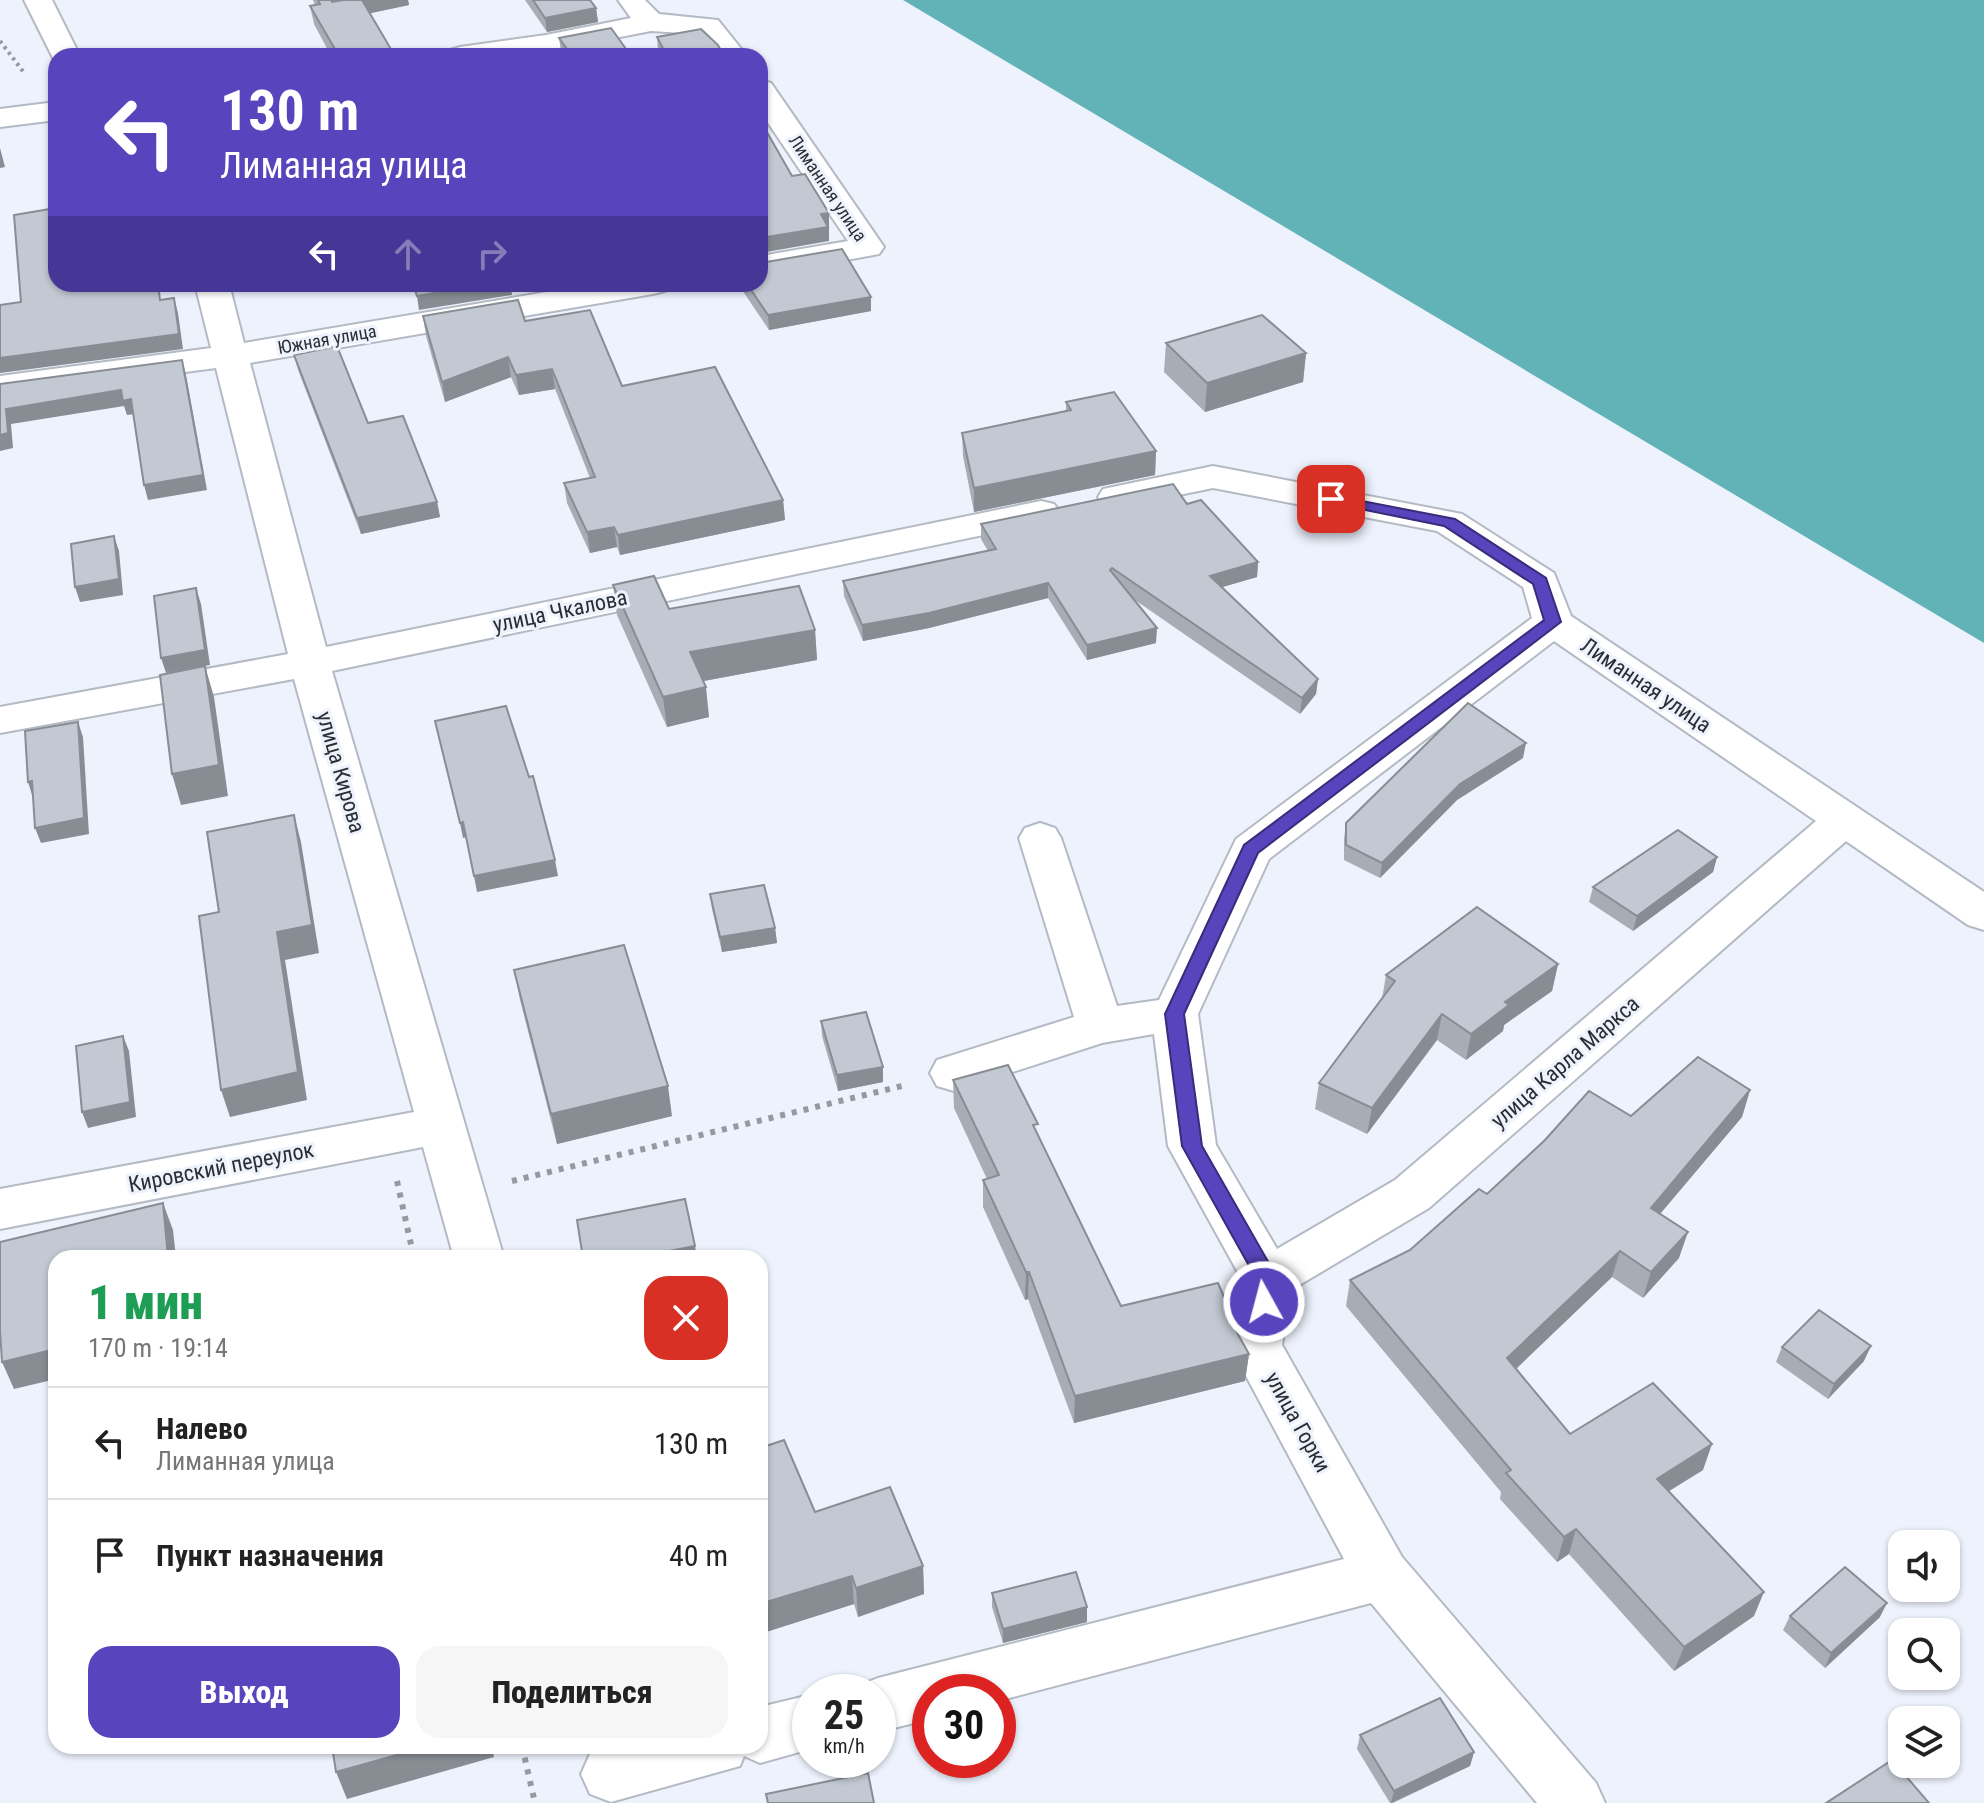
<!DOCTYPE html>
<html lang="ru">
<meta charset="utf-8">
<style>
body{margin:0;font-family:"Roboto Condensed",sans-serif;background:#f6f6f6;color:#222;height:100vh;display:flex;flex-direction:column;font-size:30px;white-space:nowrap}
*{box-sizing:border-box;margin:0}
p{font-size:26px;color:#767676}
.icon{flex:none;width:44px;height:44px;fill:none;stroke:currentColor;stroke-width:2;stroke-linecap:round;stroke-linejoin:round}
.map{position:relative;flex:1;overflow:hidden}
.panel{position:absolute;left:48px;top:1250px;width:720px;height:504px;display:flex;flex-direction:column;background:#fff;border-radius:24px;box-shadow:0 2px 6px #0004}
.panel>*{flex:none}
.banner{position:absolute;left:48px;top:48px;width:720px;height:244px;border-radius:24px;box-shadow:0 2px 6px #0004;background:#5844bc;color:#fff;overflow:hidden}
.fabs{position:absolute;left:1888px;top:1530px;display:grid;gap:16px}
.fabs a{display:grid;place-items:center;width:72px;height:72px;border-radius:16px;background:#fff;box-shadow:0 2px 6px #0004;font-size:40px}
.speed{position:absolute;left:792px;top:1674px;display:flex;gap:16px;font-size:40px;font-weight:700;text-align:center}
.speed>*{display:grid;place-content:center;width:104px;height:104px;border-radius:50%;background:#fff;box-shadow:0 2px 6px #0004;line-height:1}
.speed small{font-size:20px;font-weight:400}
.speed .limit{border:12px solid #d22;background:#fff;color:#111}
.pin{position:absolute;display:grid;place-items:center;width:68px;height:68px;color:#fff;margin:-34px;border-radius:16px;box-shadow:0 4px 12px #0006}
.me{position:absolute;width:88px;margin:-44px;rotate:353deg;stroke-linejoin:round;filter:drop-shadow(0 0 6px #0008)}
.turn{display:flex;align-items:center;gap:28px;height:168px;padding:0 40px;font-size:36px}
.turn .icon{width:104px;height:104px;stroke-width:2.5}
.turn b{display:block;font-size:56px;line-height:68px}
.lanes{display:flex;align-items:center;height:76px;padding:0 40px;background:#0003;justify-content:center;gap:40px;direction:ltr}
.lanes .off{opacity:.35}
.round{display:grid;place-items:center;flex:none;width:84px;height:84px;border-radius:24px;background:#f6f6f6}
.head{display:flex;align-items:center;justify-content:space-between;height:136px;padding:0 40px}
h1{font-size:48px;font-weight:800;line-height:60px;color:#1e9e55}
.cta{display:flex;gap:16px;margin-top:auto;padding:16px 40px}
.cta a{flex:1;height:92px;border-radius:24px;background:#5844bc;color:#fff;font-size:32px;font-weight:800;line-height:92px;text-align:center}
.cta a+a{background:#f6f6f6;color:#222}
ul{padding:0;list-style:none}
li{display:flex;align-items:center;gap:24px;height:112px;padding:0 40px;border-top:2px solid #e0e0e0}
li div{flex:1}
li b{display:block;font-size:30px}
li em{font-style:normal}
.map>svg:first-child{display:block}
</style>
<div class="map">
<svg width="1984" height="1803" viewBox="0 0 1984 1803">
<rect width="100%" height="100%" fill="#edf2fd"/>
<!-- water -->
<path fill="#62b3b8" d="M903,0H1984V643Z"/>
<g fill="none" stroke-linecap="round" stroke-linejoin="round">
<!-- minor casing -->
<g stroke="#b4bac4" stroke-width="4">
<g id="minor">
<path d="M24,0H52L80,56H56L55,62Z"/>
<path d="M618,0H645L659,14L718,20L747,56H717L699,34L651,31L522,56H445L450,50L460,47L546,35L631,18Z"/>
<path d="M760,80L771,83L884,247L879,254L760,276V256L848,241L760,111Z"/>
<path d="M56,102V120L0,127V109Z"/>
<path d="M195,284H229L244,343L594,284H670L665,291L653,294L250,363L326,647L1041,501L1054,504L1060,512L1054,520L1041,523L332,671L504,1258H454L423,1147L0,1229V1189L414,1112L294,679L0,733V707L288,654L216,368L0,396V376L211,348Z"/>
<path d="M1213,466L1462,514L1554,573L1571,616L1984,892V930L1968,925L1846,841L1429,1208L1291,1290L1282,1345L1402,1557L1596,1783L1605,1803H1537L1371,1603L998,1701V1692H930V1719L878,1732V1692H855L857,1686L878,1678L1344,1559L1230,1346L1242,1280L1168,1146L1154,1034L1102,1043L954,1091L937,1086L930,1073L937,1060L1074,1017L1019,838L1025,828L1040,823L1055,828L1061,838L1117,1006L1159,1000L1236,839L1532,618L1523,587L1437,531L1213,488L1116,508L1103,505L1098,497L1103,489ZM1554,641L1816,821L1395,1180L1277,1249L1216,1145L1198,1014L1269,859Z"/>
<path d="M810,1695V1749L760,1763L744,1756L740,1766L611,1802L590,1794L581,1774L590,1754L610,1746H760V1707Z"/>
</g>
</g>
<!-- path-far1 -->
<path stroke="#9599a0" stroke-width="4" stroke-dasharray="3 4" stroke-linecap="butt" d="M0,41L25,74"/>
<!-- path -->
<g stroke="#9599a0" stroke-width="6" stroke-dasharray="5 7" stroke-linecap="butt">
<path d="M397,1181L414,1258"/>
<path d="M512,1181L906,1085"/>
<path d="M522,1746L535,1803"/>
</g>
<!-- minor -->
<use href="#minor" fill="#fff" fill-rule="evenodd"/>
</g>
<!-- wall -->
<g fill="#a8adb5">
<path d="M313,0H408L409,5L370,13L395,56H331L314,24L310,6L315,5Z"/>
<path d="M525,0H590L596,8L598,22L547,32Z"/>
<path d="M657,37L724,56H661L658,51Z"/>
<path d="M559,38L631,56H564L561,51Z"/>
<path d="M738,284H760L871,311L769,330Z"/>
<path d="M423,316L525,321L622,386L783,500L785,520L620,555L617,547L590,553L567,503L564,483L590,478L555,389L519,395L511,377L445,402L426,336Z"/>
<path d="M1166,343L1306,353L1303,382L1205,412L1164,372Z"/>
<path d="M294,355L368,423L437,502L440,517L361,534L298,370Z"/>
<path d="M1066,402L1156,451L1155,475L974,512L963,456L962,433L1066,411Z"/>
<path d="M1187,504L1258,562L1257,577L1222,587L1318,679L1316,694L1300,714L1132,598L1156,643L1087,660L1048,598L929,628L863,641L844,596L843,581L988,551L981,539V524Z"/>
<path d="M613,585L669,609L815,630L817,660L703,681L709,717L667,727L617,615Z"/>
<path d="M1523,758L1457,800L1380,878L1344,860V839L1346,823Z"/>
<path d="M1717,857L1713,872L1633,931L1589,902L1593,887Z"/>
<path d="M710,894L775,928L777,943L722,952L712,909Z"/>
<path d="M1558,964L1552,991L1504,1025L1503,1031L1466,1060L1437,1040L1367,1134L1315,1109L1319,1083L1382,999L1386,975Z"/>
<path d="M514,970L672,1116L557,1144L520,1000Z"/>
<path d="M821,1021L883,1082L838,1091L822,1036Z"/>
<path d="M953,1080L1037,1135L1121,1306L1230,1320L1249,1354L1245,1381L1074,1423L1028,1299L1025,1300L983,1207V1180L987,1179L954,1108Z"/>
<path d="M1750,1090L1742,1117L1660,1214L1679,1258L1643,1298L1612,1277L1516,1369L1570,1434L1703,1470L1669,1491L1754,1616L1674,1671L1569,1554L1557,1562L1500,1499L1501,1492L1346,1306L1350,1280L1410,1250L1487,1194L1545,1140L1631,1116Z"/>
<path d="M1782,1347L1864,1361L1828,1399L1776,1362Z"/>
<path d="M760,1448L815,1512L923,1566L924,1594L858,1617L854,1604L760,1634Z"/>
<path d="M992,1593L1087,1607V1622L1003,1643L992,1607Z"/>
<path d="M1790,1616L1880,1617L1825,1668L1783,1630Z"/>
<path d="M1360,1735L1474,1752L1470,1766L1393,1803H1390L1357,1749Z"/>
</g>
<!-- shaded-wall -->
<g fill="#888d94">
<path d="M342,0H408L409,5L334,21Z"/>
<path d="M596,8L598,22L547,32L545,18Z"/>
<path d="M0,148L5,167L0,168Z"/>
<path d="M829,213V241L760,253V238L821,214Z"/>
<path d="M487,284H511L512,295L419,310L417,296Z"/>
<path d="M871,297V311L769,330L768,315Z"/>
<path d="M174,298L178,313L183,349L0,373V358Z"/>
<path d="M1306,353L1303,382L1205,412L1207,383Z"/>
<path d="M508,357L511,377L445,402L442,382Z"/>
<path d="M182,360L186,375L207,490L148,500L144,485Z"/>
<path d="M552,369L555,389L519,395L516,375Z"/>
<path d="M121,390L131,399L135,414L127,415L124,406L11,424L13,448L0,451V435L6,409Z"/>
<path d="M1156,451L1155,475L974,512V488Z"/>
<path d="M783,500L785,520L620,555L618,535Z"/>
<path d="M437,502L440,517L361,534L357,518Z"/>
<path d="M614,527L617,547L590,553L587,532Z"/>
<path d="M114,536L119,551L123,595L80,602L75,587Z"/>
<path d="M1258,562L1257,577L1209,591L1210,576Z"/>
<path d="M1048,583V598L929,628L863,641L862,625Z"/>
<path d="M196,588L201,604L210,665L166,673L161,658Z"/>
<path d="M1157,628L1156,643L1087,660V645Z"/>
<path d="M815,630L817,660L693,683L690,652Z"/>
<path d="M205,666L214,697L228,796L181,805L172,774Z"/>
<path d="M1318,679L1316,694L1300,714L1302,698Z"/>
<path d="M706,687L709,717L667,727L663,697Z"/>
<path d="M78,722L83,737L89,834L41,843L35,828Z"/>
<path d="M1526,743L1523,758L1457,800L1380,878L1382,863L1460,784Z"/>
<path d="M32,781L33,798L28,782Z"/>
<path d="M294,815L301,842L319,953L285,960L307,1100L230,1117L221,1090L277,932Z"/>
<path d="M463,822L466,837L463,838L460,823Z"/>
<path d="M1717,857L1713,872L1633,931L1637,916Z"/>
<path d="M555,860L558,876L477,892L474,876Z"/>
<path d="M775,928L777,943L722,952L720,937Z"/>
<path d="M1558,964L1552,991L1504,1025L1503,1031L1466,1060L1471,1034L1505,1002Z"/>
<path d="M1442,1014L1437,1040L1367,1134L1372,1108Z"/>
<path d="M123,1036L129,1051L136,1117L88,1128L82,1112Z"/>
<path d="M883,1067V1082L838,1091L837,1075Z"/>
<path d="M668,1086L672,1116L557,1144L551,1114Z"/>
<path d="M1750,1090L1742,1117L1643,1234L1651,1208Z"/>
<path d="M163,1203L173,1230L176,1258H168Z"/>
<path d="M1688,1232L1679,1258L1643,1298L1651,1272Z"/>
<path d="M695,1246L697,1258H633Z"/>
<path d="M1620,1251L1612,1277L1500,1384L1507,1358Z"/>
<path d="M1026,1272H1029L1028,1299L1025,1300Z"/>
<path d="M1871,1346L1864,1361L1828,1399L1834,1384Z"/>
<path d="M56,1349V1379L14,1389L2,1362Z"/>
<path d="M1249,1354L1245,1381L1074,1423L1075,1396Z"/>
<path d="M1712,1444L1703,1470L1648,1504L1657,1479Z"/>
<path d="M1576,1529L1569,1554L1557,1562L1564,1537Z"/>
<path d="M923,1566L924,1594L858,1617L856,1588Z"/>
<path d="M852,1576L854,1604L760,1634V1604Z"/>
<path d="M1764,1592L1754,1616L1674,1671L1684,1647Z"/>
<path d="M1887,1603L1880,1617L1825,1668L1831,1653Z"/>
<path d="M1087,1607V1622L1003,1643V1629Z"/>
<path d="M429,1746H492L494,1757L347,1799L336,1772Z"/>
<path d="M1474,1752L1470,1766L1391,1803L1394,1791Z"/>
</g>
<!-- building -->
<g fill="#c3c9d3" stroke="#888d94" stroke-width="2">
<path d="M318,0H342L331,2L344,0H362L395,56H339L310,6L320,4Z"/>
<path d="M533,0H590L596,8L545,18Z"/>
<path d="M611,28L631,56H572L559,38Z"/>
<path d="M701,29L718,45L724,56H667L657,37Z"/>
<path d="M760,120L792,176L805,174L829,213L821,214L828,227L760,238Z"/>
<path d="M56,208V284H158L160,300L174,298L179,334L0,358V305L21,302L14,215Z"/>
<path d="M842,249L871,297L768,315L747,284H760V263Z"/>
<path d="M413,284H487L417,296Z"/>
<path d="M518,300L525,321L590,310L622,386L715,367L783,500L618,535L614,527L587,532L564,483L595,477L552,369L516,375L508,357L442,382L423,316Z"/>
<path d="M1262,315L1306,353L1207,383L1166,343Z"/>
<path d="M337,346L368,423L403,416L437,502L357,518L294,355Z"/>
<path d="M182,360L203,475L144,485L131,399L123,401L121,390L6,409L8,433L0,435V384Z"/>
<path d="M1114,392L1156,451L974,488L962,433L1071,410L1066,402Z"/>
<path d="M1173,484L1187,504L1201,500L1258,562L1210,576L1318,679L1302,698L1112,568L1110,570L1157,628L1087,645L1048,583L929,613L862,625L843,581L996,549L981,524Z"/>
<path d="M114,536L119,579L75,587L71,544Z"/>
<path d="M654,576L669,609L799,586L815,630L690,652L706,687L663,697L613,585Z"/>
<path d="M196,588L205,650L161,658L154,596Z"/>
<path d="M205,666L219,765L172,774L160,675Z"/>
<path d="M1468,703L1526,743L1460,784L1382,863L1346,845V823Z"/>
<path d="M506,706L529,777L533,776L555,860L474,876L463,822L460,823L435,721Z"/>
<path d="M78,722L84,818L35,828L32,781L28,782L25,731Z"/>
<path d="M294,815L312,925L277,932L298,1072L221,1090L199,916L219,912L207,832Z"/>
<path d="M1678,830L1717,857L1637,916L1593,887Z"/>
<path d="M764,885L775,928L720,937L710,894Z"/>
<path d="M1477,907L1558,964L1505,1002L1509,1005L1471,1034L1442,1014L1372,1108L1319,1083L1395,981L1386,975Z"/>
<path d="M624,945L668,1086L551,1114L514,970Z"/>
<path d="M866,1012L883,1067L837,1075L821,1021Z"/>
<path d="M123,1036L130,1102L82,1112L76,1046Z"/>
<path d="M1698,1057L1750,1090L1651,1208L1688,1232L1651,1272L1620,1251L1507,1358L1570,1434L1653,1383L1712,1444L1657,1479L1764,1592L1684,1647L1576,1529L1564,1537L1506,1473L1511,1470L1350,1280L1410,1250L1479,1189L1487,1194L1545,1140L1589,1091L1631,1116Z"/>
<path d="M1008,1065L1038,1124L1033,1125L1121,1306L1218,1283L1231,1313L1230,1320L1249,1354L1075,1396L1029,1272H1026L983,1180L999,1175L953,1080Z"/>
<path d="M685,1199L695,1246L633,1258H583L577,1220Z"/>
<path d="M163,1203L168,1258H56V1349L2,1362L0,1330V1242Z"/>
<path d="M1819,1310L1871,1346L1834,1384L1782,1347Z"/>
<path d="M784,1440L815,1512L890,1487L923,1566L856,1588L852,1576L760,1604V1448Z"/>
<path d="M1845,1567L1887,1603L1831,1653L1790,1616Z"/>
<path d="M1076,1572L1087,1607L1003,1629L992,1593Z"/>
<path d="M1440,1698L1474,1752L1394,1791L1360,1735Z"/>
<path d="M332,1746H429L336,1772Z"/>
<path d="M1892,1760L1929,1803H1826Z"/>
<path d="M868,1773L874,1803H768L766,1794Z"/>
</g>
<!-- route -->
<path fill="#5844bc" stroke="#392c7a" stroke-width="2" d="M1331,495L1455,519L1546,578L1561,622L1258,853L1184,1014L1202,1146L1278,1279L1271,1308L1264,1310L1256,1308L1253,1302L1257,1280L1182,1146L1165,1014L1244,845L1544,620L1533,584L1444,526L1326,502L1324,499Z"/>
<g text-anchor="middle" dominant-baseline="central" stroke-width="6" stroke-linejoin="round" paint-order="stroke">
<!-- far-street labels -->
<g font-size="18" fill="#2b2e31" stroke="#edf2fd">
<text transform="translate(828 188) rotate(56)">Лиманная улица</text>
<text transform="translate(327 339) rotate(-10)">Южная улица</text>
</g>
<!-- street labels -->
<g font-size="22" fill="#2b2e31" stroke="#edf2fd">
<text transform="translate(560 611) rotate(-12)">улица Чкалова</text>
<text transform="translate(1646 685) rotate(34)">Лиманная улица</text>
<text transform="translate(341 772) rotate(74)">улица Кирова</text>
<text transform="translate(1565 1062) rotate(-41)">улица Карла Маркса</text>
<text transform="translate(221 1167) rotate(-11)">Кировский переулок</text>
<text transform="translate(1298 1422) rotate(61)">улица Горки</text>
</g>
</g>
</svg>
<div class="fabs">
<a><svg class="icon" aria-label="sound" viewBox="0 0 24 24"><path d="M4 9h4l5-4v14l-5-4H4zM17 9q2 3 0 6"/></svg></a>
<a><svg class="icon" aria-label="search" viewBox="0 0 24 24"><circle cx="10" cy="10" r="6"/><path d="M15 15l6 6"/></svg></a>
<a><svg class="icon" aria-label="layers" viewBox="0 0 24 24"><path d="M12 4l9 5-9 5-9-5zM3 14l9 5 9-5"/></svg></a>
</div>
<div class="speed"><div>25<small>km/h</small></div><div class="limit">30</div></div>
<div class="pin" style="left:1331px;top:499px;background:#d93025"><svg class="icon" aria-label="arrive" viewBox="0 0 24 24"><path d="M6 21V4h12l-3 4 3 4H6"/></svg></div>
<svg class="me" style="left:1264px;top:1302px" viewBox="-20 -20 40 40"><circle r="17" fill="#5844bc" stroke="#fff" stroke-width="3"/><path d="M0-11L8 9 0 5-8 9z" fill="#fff"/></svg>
<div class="banner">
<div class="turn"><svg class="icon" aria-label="left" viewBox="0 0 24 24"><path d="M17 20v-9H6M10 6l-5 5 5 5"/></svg><div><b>130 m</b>Лиманная улица</div></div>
<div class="lanes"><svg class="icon" aria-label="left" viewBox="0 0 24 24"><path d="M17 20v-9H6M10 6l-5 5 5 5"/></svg><svg class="icon off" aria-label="ahead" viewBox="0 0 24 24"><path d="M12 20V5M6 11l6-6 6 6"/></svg><svg class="icon off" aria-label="right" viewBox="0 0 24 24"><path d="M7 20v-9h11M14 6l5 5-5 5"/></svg></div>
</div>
<section class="panel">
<div class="head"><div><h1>1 мин</h1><p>170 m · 19:14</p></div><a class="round" style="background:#d93025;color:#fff"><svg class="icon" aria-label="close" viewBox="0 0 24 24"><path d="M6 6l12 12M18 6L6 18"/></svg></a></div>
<ul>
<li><svg class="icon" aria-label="left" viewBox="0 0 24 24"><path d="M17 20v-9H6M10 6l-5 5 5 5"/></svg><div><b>Налево</b><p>Лиманная улица</p></div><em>130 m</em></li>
<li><svg class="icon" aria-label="arrive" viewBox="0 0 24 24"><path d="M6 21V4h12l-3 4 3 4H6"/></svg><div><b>Пункт назначения</b></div><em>40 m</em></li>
</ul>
<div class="cta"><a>Выход</a><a>Поделиться</a></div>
</section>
</div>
